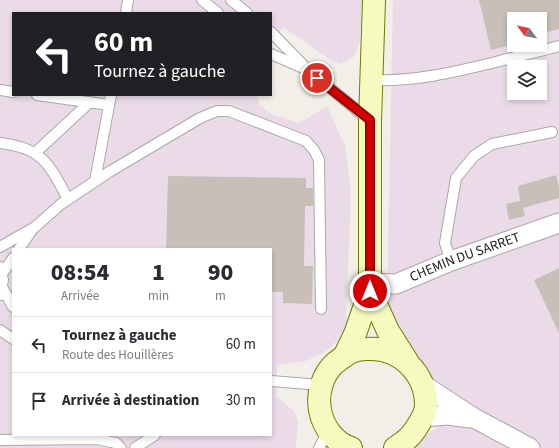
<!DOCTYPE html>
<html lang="fr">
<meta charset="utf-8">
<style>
body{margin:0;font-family:"Source Sans 3",sans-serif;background:#f7f7f7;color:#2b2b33;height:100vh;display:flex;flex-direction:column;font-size:15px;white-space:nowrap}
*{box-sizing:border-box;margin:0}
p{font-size:13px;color:#7c7c81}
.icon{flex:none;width:22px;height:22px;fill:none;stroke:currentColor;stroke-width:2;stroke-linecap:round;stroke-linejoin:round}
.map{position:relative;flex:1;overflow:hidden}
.drawer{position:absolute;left:12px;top:248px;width:260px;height:188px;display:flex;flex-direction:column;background:#fff;border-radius:0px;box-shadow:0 2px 6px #0003}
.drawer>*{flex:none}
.guide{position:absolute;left:12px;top:12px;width:260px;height:84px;border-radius:0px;box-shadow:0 2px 6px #0003;background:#202124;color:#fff;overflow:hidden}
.needle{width:26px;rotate:302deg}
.tools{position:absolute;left:507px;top:12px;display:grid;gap:8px}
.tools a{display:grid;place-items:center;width:40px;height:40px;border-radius:0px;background:#fff;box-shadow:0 2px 6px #0003;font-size:20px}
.pin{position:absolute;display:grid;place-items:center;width:34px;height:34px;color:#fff;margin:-17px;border:2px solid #fff;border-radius:50%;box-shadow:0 1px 4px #0007}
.me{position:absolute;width:44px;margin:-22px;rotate:0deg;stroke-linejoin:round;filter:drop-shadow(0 0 3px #0008)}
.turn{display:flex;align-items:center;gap:14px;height:84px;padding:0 16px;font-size:18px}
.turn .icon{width:52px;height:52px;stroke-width:2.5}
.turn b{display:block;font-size:28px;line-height:34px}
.eta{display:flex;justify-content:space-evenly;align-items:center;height:68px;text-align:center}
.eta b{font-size:24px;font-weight:800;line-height:28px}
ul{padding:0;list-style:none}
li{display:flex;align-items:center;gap:12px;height:56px;padding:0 16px;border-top:1px solid #e1e1e2}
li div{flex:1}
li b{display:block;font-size:15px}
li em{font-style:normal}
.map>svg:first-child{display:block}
</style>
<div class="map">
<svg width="559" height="448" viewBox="0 0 559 448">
<rect width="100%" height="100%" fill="#f2efe9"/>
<!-- industrial -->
<g fill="#ebdbe8" fill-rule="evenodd">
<path d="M0,0H362L360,41L355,55L341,64L332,61L283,27L271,42V13H13V95H257L259,104L271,114L299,123L327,106L345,146L351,193L346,323L338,340L325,352L306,361L277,365L276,396L294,411L298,421L296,448H0ZM13,249H271V435H13Z"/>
<path d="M393,0H559V448H409L436,428L442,388L425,373L391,317L387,298ZM514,19H540V45H514ZM514,67H540V93H514Z"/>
</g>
<!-- building -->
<g fill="#c7bfb8">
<path d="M479,0H559V29L540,34V19H514V44L491,50Z"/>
<path d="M556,175L559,187V198L523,208L525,216L509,220L506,204L520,201L518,186Z"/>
<path d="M168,176L306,178V188H313V206H305L304,266H313L312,304L283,303V292H271V249H166Z"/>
<path d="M559,268V333L534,280Z"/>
</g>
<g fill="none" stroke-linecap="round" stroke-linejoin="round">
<!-- service casing -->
<g stroke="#a9a9a9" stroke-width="12">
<g id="service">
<path d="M202,0L218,13"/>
<path d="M231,0L247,13"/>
<path d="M126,13L128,0"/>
<path d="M271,32L307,69L370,121"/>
<path d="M271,54L303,68"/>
<path d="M371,80C414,82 455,72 496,62C517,56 538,52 559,46"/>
<path d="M0,90L13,92"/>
<path d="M37,95L109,105"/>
<path d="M0,143C43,148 49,164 68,199"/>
<path d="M35,153L90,102"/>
<path d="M95,181L111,95"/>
<path d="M0,247L35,227L61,204L109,172L200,118L217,111H229L306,141L314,150L319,160L321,309"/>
<path d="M19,249L32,230"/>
<path d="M451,261L445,243L456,178L474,156L492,144L552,132"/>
<path d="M0,267L3,280L0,295"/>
<path d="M2,274L13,258"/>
<path d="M2,287L13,307"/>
<path d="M0,330L13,339"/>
<path d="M271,381L321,385"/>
<path d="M0,440L97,439L116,443L121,448"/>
<path d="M135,448L155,435"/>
<path d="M319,448L328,431"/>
</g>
</g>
<!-- minor casing -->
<g stroke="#a9a9a9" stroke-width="21">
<g id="minor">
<path id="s1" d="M370,283L396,284L451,261L559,223"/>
<path d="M422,384L474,418L530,448"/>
<path d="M422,417L448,415L470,418"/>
</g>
</g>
<!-- secondary casing -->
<g stroke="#707d05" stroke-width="24">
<g id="secondary">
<path d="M370,291L388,331L407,361"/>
<path d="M345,355L355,334L370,291V121L374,0"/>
<path d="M351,448C335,443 323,427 320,410C317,394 322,375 335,363C338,361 341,358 345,356C351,351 360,349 368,349C399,347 426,373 426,405C426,415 414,433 407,439C403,443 399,445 395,448"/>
</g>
</g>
<!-- service -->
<use href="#service" stroke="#fff" stroke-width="10"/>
<!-- minor -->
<use href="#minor" stroke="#fff" stroke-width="19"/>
<!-- secondary -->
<use href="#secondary" stroke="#f7fabf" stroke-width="22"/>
</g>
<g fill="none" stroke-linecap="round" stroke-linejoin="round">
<!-- route casing -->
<g stroke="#8a0000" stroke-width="10">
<path id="route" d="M317,78L370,120V291"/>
</g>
<!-- route -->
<use href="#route" stroke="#d40000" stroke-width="7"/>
</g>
<g text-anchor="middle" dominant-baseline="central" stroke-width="4" stroke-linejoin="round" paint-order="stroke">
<!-- street labels -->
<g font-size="14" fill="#222" stroke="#fff">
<text stroke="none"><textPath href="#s1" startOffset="100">CHEMIN DU SARRET</textPath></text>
</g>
</g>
</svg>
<div class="tools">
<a><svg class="needle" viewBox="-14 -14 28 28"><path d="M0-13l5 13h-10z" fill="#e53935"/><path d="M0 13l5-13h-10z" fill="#7c7c81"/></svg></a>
<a><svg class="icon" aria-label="layers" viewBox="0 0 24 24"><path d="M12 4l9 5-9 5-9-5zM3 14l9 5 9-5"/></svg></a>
</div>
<div class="pin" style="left:317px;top:78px;background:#d93025"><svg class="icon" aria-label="arrive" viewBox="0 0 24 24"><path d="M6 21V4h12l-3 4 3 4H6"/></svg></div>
<svg class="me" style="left:370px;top:291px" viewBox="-20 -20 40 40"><circle r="17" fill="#d40000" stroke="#fff" stroke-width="3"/><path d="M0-11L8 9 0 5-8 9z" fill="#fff"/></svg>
<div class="guide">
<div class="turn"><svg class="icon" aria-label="left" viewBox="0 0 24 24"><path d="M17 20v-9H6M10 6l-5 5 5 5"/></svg><div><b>60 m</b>Tournez à gauche</div></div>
</div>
<section class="drawer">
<div class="eta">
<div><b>08:54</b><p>Arrivée</p></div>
<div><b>1</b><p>min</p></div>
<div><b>90</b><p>m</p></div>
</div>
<ul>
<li><svg class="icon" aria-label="left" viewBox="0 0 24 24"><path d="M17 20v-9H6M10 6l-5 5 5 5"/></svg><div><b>Tournez à gauche</b><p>Route des Houillères</p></div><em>60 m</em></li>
<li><svg class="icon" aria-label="arrive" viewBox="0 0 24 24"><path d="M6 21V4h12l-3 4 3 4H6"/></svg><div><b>Arrivée à destination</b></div><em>30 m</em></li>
</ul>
</section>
</div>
